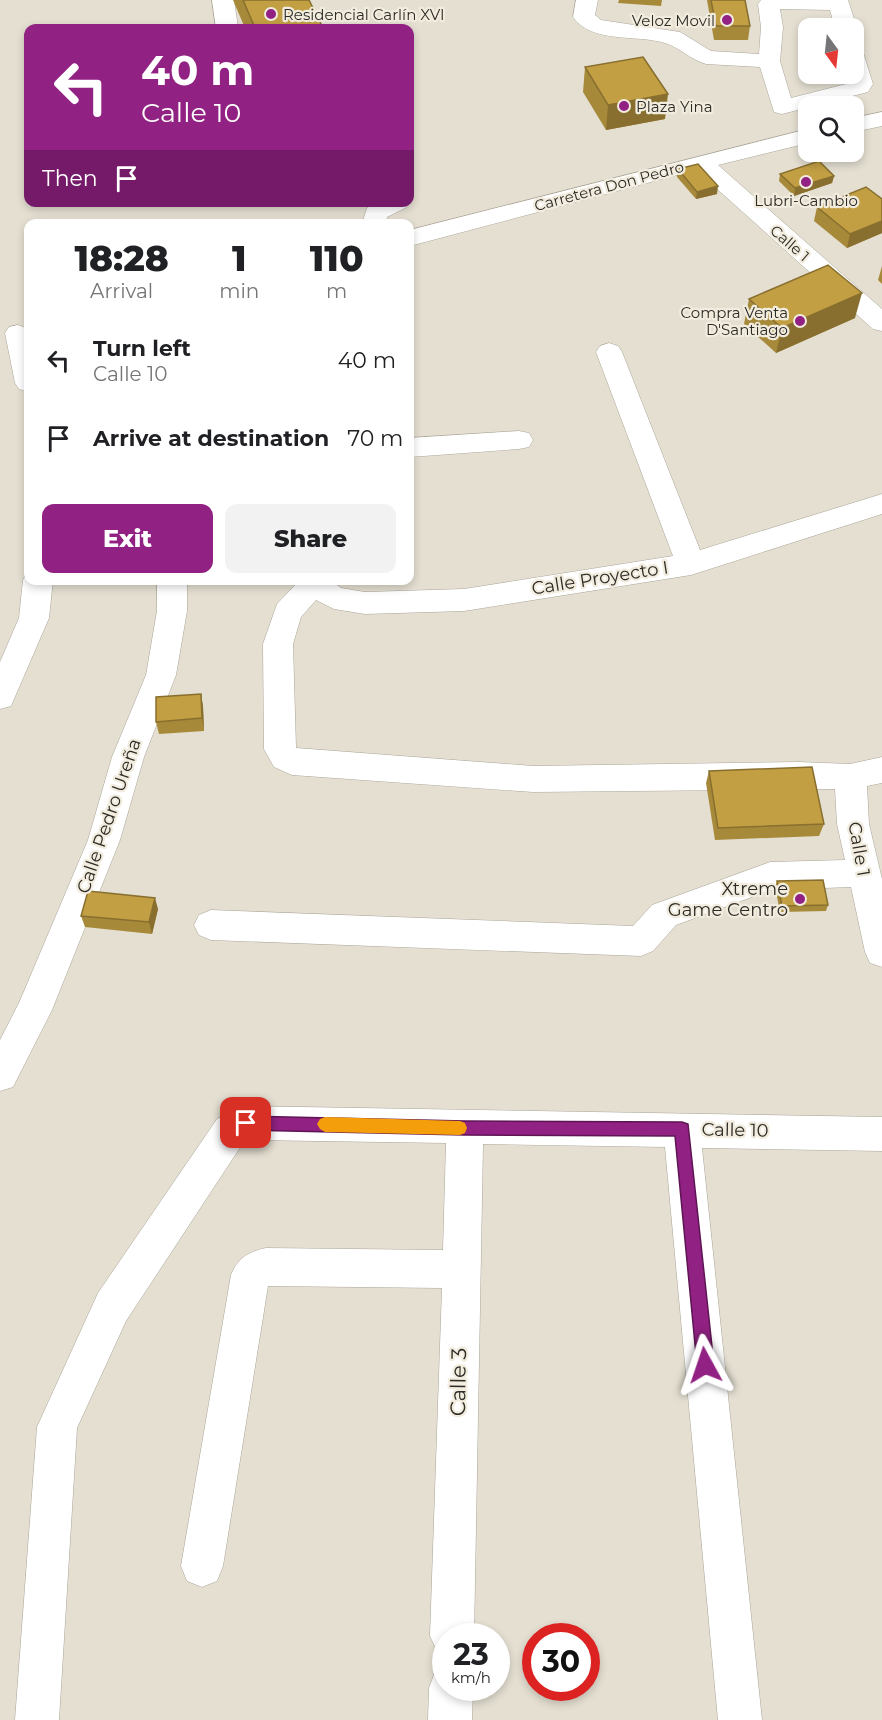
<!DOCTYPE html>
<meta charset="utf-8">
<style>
body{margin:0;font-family:Montserrat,sans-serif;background:#f2f2f2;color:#202124;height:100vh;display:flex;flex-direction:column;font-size:22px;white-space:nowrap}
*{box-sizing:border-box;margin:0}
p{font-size:20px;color:#757577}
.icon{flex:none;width:33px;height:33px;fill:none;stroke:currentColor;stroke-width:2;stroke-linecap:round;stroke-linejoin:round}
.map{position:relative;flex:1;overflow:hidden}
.side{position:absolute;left:24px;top:219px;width:390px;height:366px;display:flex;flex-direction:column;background:#fff;border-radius:12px;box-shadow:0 3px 9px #0003}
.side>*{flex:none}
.guide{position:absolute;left:24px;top:24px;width:390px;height:183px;border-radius:12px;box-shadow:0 3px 9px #0003;background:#912182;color:#fff;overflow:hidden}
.needle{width:39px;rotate:165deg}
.tools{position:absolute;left:798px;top:18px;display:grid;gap:12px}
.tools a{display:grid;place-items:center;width:66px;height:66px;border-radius:12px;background:#fff;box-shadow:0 3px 9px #0003;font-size:30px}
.speed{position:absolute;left:432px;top:1623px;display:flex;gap:12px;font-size:30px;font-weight:700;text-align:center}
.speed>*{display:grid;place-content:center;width:78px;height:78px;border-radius:50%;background:#fff;box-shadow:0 3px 9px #0003;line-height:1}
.speed small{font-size:15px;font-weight:400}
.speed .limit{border:9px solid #d22;background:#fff;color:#111}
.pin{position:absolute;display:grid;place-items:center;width:51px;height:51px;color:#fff;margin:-26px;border-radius:12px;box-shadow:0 3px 9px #0006}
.me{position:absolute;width:66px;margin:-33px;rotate:355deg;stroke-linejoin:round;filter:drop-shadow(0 0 4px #0008)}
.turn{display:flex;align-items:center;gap:21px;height:126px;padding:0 18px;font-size:27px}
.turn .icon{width:78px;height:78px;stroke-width:2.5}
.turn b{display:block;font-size:42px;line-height:51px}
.then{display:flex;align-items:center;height:57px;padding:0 18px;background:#0003;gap:12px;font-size:22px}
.eta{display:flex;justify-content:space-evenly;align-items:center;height:102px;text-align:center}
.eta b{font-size:36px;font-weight:800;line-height:42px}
.action{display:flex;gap:12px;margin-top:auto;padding:12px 18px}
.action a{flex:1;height:69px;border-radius:12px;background:#912182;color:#fff;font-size:24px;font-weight:800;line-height:69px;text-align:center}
.action a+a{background:#f2f2f2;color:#202124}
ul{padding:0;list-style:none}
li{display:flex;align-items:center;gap:18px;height:78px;padding:0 18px}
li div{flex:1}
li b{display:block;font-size:22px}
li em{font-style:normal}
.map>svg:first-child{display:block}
</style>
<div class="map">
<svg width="882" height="1720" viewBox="0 0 882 1720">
<rect width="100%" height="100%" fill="#e4dfd1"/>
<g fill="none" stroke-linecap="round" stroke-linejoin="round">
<!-- minor casing -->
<g stroke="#aaa598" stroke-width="1">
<g id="minor">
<path d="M212,0H234L238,28H216Z"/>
<path d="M576,0H598L595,15L601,20L680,32L711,51L759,54L761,27L758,4L761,0H848L857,28L854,33V28H835L830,10L780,9L783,27L780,61L791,98L850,83L848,74H854V47L862,49L873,84L868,92L782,114L774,112L760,67L706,64C691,60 679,47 665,43C636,34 592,44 573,17Z"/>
<path d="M882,112V126L854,132V118Z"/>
<path d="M808,129V143L718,165L882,309V331L873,329L696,170L410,246V230Z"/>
<path d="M410,201V202L407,207L387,217L386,224H362L367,208L378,202Z"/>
<path d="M18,325L28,329V392L19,389L15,383L5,333L9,327Z"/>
<path d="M609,343L618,346L622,352L700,550L882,494V514L691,575L464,611L365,614L334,609L316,600L301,617L293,644L296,748L533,766L799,762L850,764L882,757V783L867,786L869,824L882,879V967L870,963L865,952L851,887L771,890L676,925L653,951L641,956L211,940L199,935L194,925L199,915L211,910L633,926L652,905L770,862L845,860L837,824L835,789L533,792L292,775L274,767L264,749L263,644L277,604L300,580H330L341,588L365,592L464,589L673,556L596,352L600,346Z"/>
<path d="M519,431L529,433L533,440L529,447L519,449L410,457V438Z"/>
<path d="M28,572V580H53L49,618L11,706L0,709V662L19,618L23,580Z"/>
<path d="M157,580H187V611L176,675L144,757L120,840L52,1010L13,1087L0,1091V1040L19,1003L88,840L112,757L146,675L157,611Z"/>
<path d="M246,1106L882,1117V1151L702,1148L762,1720H718L665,1147L483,1144L474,1636H446V1655L437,1651L430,1636L442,1288L268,1286L223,1566L217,1581L202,1587L187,1581L181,1566L231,1275C238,1258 248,1252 266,1248L443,1250L446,1143L249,1140L243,1143L126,1321L77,1428L59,1720H15L37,1427L98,1293L217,1119Z"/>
<path d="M446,1668V1688H473L472,1720H428L429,1688L435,1672Z"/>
</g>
</g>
<!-- minor -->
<use href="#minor" fill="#fff" fill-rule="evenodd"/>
</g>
<!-- wall -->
<g fill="#a7893a">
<path d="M233,0H309L323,28H245Z"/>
<path d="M619,0H662L661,6L618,3Z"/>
<path d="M707,0H745L750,26L748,40H714Z"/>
<path d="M585,67L665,119L606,130L583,92Z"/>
<path d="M678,169L717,194L696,199L677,177Z"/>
<path d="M780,174L834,176L832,183L794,196L779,181Z"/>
<path d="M882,199V233L847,248L814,221L817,207Z"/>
<path d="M882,266V284L878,280Z"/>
<path d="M749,299L855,318L776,353L744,324Z"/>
<path d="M201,694L203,707L204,731L159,734L156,722Z"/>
<path d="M709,771L824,824L819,836L715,840L706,783Z"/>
<path d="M777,881L828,905L826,911L780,912L775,887Z"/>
<path d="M158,909L152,934L85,927L81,916Z"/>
</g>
<!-- shaded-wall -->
<g fill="#886f2f">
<path d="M668,94L665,119L606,130L608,105Z"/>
<path d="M834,176L832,183L794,196L795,188Z"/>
<path d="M718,186L717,194L696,199L697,192Z"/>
<path d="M882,221V233L847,248L850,234Z"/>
<path d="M862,293L855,318L776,353L782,328Z"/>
<path d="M201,694L203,707L204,731L202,718Z"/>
<path d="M155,898L158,909L152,934L149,922Z"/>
</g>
<!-- building -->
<g fill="#c29f43" stroke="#886f2f" stroke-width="1.5">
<path d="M243,0H309L323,28H255Z"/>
<path d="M711,0H745L750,26H716Z"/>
<path d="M643,57L668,94L608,105L585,67Z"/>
<path d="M819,161L834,176L795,188L780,174Z"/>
<path d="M698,164L718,186L697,192L678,169Z"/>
<path d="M866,187L882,199V221L850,234L817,207Z"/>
<path d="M828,265L862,293L782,328L749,299Z"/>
<path d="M201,694L202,718L156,722V697Z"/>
<path d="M812,767L824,824L718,828L709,771Z"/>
<path d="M823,880L828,905L782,906L777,881Z"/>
<path d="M88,891L155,898L149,922L81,916Z"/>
</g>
<!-- route -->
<path fill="#912182" stroke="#5e1554" stroke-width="1.5" d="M246,1116L465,1121L682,1122L688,1124L714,1365L711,1371L705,1374L700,1371L697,1365L675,1136L465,1135L246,1130L240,1128L238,1123L240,1118Z"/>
<!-- slow -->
<path fill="#f59e0b" d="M325,1117L460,1121L465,1123L467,1128L465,1133L460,1135L325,1132L320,1129L317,1124L320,1119Z"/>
<!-- markers -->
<g fill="#912182" stroke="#f2ecde" stroke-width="2">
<circle cx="271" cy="14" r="6"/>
<circle cx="727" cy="20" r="6"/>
<circle cx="624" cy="106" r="6"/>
<circle cx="806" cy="182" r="6"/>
<circle cx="800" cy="321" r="6"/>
<circle cx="800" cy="899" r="6"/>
</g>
<g text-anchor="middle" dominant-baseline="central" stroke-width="4.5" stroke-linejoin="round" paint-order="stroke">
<!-- far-poi labels -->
<g font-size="15" fill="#2d2b26" stroke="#f2ecde" text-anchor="start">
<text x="283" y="14">Residencial Carlín XVI</text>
<text x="715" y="20" text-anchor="end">Veloz Movil</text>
<text x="636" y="106">Plaza Yina</text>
<text x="806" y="200" text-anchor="middle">Lubri-Cambio</text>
<text x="788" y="312" text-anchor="end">Compra Venta<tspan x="788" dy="17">D'Santiago</tspan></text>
</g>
<!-- far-street labels -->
<g font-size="15" fill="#2d2b26" stroke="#f2ecde">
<text transform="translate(609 186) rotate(-15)">Carretera Don Pedro</text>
<text transform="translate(790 243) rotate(41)">Calle 1</text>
</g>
<!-- street labels -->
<g font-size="18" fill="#2d2b26" stroke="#f2ecde">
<text transform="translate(600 578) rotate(-9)">Calle Proyecto I</text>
<text transform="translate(109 816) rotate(-71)">Calle Pedro Ureña</text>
<text transform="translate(859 849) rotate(80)">Calle 1</text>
<text transform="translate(735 1130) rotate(1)">Calle 10</text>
</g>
<!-- poi labels -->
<g font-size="18" fill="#2d2b26" stroke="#f2ecde" text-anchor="end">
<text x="788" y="889">Xtreme<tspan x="788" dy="21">Game Centro</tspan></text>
</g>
<!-- near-street labels -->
<g font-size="21" fill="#2d2b26" stroke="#f2ecde">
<text transform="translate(458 1382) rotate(-89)">Calle 3</text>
</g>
</g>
</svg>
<div class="tools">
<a><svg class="needle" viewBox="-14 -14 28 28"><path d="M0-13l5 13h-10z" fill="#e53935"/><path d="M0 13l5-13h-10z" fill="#757577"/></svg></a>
<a><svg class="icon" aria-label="search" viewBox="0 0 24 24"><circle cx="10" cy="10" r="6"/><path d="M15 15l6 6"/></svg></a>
</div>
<div class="speed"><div>23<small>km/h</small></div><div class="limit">30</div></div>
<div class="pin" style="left:246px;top:1123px;background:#d93025"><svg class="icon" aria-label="arrive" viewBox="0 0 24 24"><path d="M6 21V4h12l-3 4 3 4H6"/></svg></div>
<svg class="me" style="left:705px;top:1365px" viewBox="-20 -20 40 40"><path d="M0-17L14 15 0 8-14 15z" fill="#912182" stroke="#fff" stroke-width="4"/></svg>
<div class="guide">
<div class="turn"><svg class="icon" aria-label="left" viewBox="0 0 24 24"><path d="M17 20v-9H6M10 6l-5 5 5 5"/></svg><div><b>40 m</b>Calle 10</div></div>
<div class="then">Then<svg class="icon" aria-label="arrive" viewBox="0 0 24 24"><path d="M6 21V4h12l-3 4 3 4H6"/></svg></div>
</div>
<section class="side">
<div class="eta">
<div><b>18:28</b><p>Arrival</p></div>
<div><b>1</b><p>min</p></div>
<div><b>110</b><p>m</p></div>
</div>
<ul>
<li><svg class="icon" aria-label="left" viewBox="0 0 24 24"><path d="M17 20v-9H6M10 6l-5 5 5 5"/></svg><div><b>Turn left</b><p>Calle 10</p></div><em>40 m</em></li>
<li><svg class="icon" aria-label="arrive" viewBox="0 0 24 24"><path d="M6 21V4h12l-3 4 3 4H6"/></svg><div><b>Arrive at destination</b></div><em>70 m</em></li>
</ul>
<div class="action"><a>Exit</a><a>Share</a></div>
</section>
</div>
